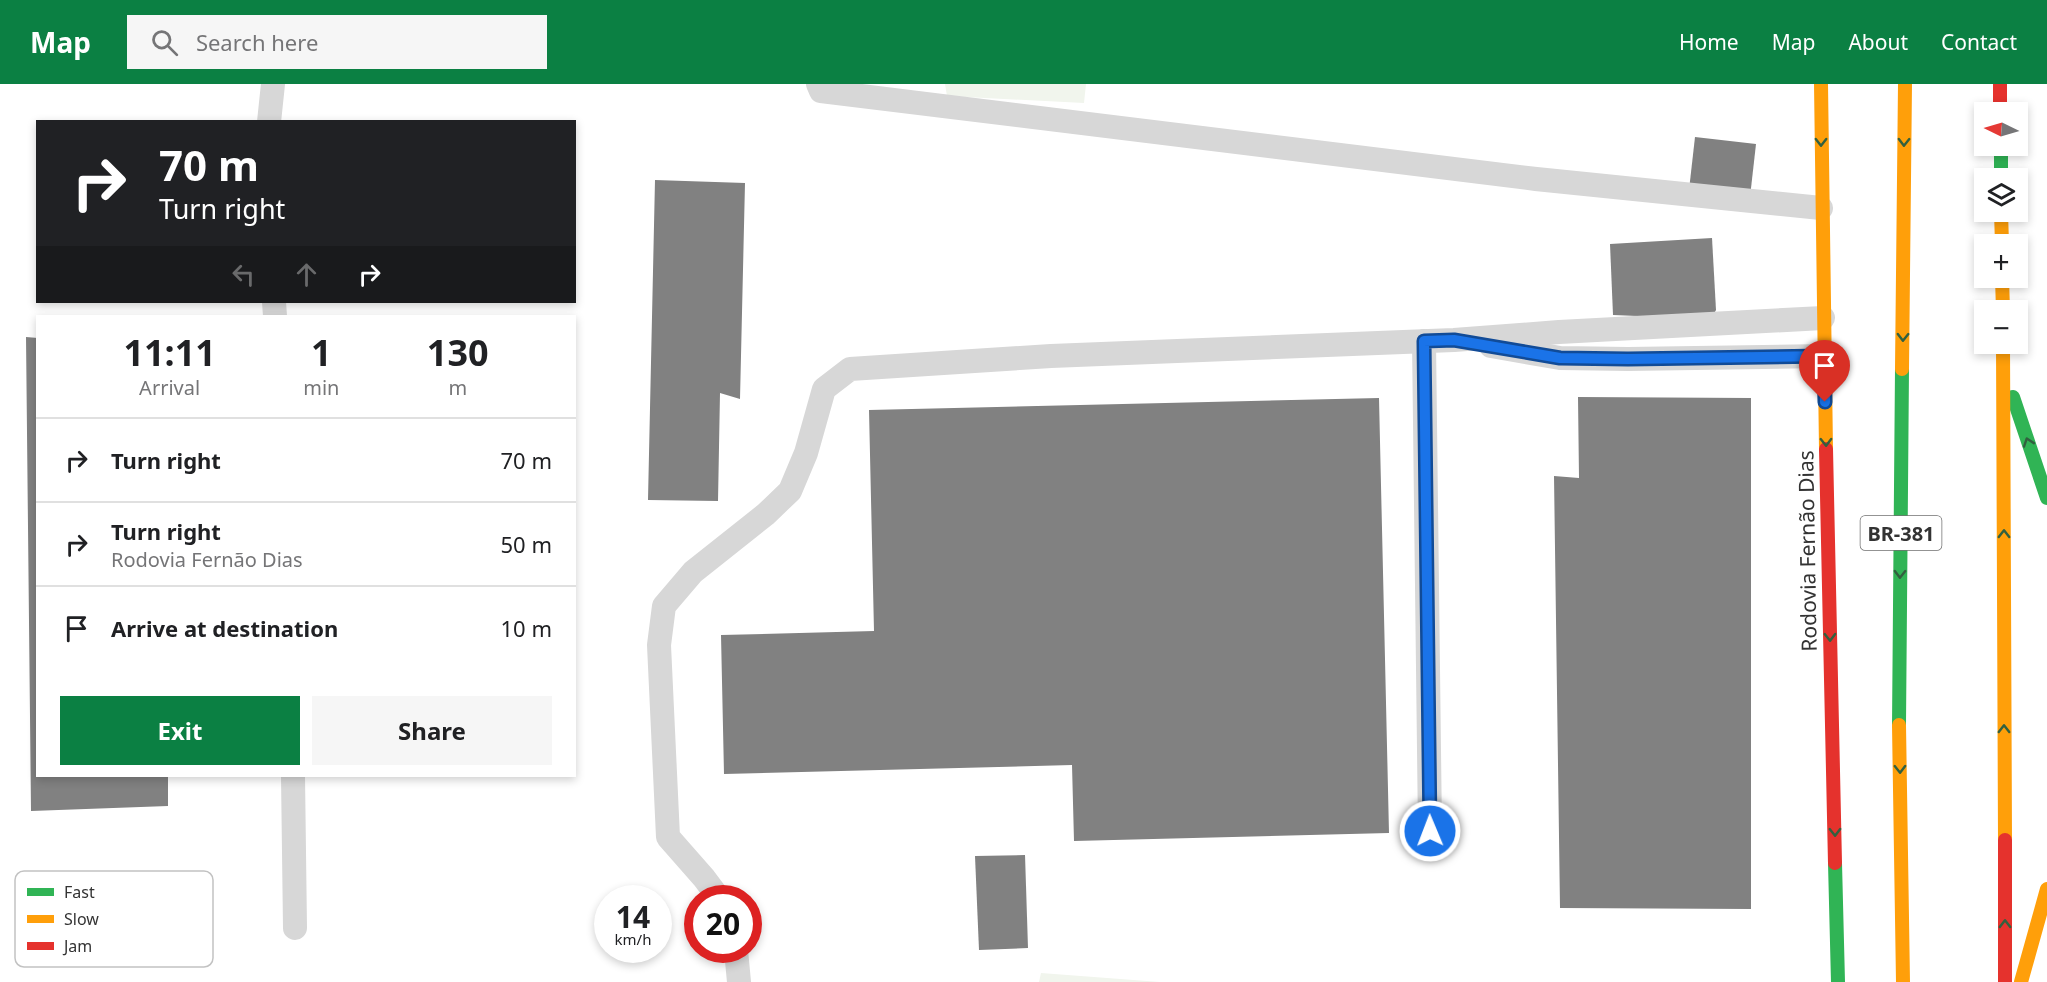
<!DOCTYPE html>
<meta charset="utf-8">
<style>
body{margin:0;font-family:"Noto Sans",sans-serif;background:#f6f6f6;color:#202124;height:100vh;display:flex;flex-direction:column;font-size:22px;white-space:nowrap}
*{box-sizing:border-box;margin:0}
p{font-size:20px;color:#757577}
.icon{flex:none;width:33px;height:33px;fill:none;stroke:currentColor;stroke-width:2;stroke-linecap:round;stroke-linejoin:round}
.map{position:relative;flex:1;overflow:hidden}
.details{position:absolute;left:36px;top:231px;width:540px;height:462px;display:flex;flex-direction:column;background:#fff;border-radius:0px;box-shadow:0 3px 9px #0003}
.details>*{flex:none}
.guide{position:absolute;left:36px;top:36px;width:540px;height:183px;border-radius:0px;box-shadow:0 3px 9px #0003;background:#202124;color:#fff;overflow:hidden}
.needle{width:39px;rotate:275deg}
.buttons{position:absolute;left:1974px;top:18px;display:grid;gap:12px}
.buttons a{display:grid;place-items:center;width:54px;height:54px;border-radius:0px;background:#fff;box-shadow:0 3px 9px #0003;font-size:30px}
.speed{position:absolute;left:594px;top:801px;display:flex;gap:12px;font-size:30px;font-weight:700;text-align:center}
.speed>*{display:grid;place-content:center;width:78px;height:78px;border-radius:50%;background:#fff;box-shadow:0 3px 9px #0003;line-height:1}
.speed small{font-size:15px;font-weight:400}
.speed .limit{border:9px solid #d22;background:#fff;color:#111}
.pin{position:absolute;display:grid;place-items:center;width:51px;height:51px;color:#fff;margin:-62px -26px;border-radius:50% 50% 50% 0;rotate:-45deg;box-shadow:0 0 6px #0007}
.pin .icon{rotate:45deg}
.me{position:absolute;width:66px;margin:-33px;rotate:359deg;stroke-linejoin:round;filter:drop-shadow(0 0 4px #0008)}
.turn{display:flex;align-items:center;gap:21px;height:126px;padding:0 24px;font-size:27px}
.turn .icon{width:78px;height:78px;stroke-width:2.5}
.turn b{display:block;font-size:42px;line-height:51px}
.lanes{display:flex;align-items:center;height:57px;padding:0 24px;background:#0003;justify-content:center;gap:30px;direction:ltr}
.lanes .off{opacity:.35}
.eta{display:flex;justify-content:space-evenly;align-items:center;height:102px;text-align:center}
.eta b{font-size:36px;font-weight:700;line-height:42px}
.button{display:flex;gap:12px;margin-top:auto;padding:12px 24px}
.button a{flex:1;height:69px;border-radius:0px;background:#0b8043;color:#fff;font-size:24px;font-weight:700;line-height:69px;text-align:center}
.button a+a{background:#f6f6f6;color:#202124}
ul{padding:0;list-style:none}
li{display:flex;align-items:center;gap:18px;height:84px;padding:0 24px;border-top:2px solid #e0e0e0}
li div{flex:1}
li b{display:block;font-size:22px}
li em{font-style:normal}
header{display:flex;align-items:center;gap:36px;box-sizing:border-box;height:84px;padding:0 30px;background:#0b8043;color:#fff}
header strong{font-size:28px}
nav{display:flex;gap:33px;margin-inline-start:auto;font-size:21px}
.search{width:420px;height:54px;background:#f6f6f6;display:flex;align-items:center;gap:15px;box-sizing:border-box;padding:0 21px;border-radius:0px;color:#757577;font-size:22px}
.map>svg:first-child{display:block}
</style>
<header>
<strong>Map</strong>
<div class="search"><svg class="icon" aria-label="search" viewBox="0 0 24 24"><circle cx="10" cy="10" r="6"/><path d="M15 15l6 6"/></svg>Search here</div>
<nav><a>Home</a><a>Map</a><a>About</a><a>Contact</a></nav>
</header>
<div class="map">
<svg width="2047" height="898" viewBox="0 0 2047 898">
<rect width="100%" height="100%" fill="#fff"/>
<!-- green -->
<g fill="#f1f5ed">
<path d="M945,0H1086L1084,19L947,12Z"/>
<path d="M1041,889L1160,898H1039Z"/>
</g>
<!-- building -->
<g fill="#818181">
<path d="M1695,53L1756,60L1750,113L1689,106Z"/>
<path d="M655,96L745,99L740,315L720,309L718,417L648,416Z"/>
<path d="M1712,154L1716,226L1711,235L1613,231L1610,160Z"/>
<path d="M26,253L38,254V692H168V722L31,727Z"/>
<path d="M1578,313L1751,314V825L1560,824L1554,392L1579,394Z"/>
<path d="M1379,314L1389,749L1074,757L1072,681L724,690L721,551L874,547L869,326Z"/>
<path d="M1025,771L1028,864L979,866L975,772Z"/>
</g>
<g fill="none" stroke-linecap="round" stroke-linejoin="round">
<!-- lane -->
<g stroke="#d7d7d7" stroke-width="24">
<path d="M818,0L821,7L1536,95L1821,124"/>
<path d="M269,38L273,0"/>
<path d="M274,218L275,232"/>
<path d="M1424,257L1430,747"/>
<path d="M1491,262L1560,274L1628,275L1824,272"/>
<path d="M293,692L295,844"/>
<path d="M719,814L704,794L668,753L659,561L664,522L693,488L766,430L790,407L806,369L824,305L850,285L1051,272L1454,256L1559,248L1823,234"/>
<path d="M736,866L739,898"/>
</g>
<!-- fast -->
<g stroke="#30b455" stroke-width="14">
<path d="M2001,62V94"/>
<path d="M2013,313L2047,414"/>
<path d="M1899,641L1902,285"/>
<path d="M1835,779L1838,898"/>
</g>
<!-- slow -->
<g stroke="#ff9f0a" stroke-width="14">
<path d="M1821,0L1826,365"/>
<path d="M2001,128L2002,160"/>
<path d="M2002,194L2003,226"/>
<path d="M2003,260L2005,756"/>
<path d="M1902,285L1905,0"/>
<path d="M1899,641L1903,898"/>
<path d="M2021,898L2047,805"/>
</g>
<!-- jam -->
<g stroke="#e5322d" stroke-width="14">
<path d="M2000,0V28"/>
<path d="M1826,365L1835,779"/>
<path d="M2005,756V898"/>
</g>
</g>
<!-- one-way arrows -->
<defs><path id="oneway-chevron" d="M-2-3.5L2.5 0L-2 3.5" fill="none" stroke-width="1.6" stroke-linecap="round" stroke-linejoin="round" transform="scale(1.5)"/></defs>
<g stroke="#32603f">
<use href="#oneway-chevron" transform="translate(1821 58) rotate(90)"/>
<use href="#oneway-chevron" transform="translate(1904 58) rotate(91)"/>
<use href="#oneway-chevron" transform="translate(1903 253) rotate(91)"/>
<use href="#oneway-chevron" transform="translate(1826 358) rotate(89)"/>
<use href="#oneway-chevron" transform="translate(2028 358) rotate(-109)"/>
<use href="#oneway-chevron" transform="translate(2004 450) rotate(-90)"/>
<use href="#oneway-chevron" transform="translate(1900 490) rotate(91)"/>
<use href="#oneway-chevron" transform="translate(1830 553) rotate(89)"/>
<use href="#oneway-chevron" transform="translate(2004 645) rotate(-90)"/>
<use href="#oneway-chevron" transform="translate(1900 685) rotate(89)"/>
<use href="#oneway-chevron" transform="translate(1835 748) rotate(89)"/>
<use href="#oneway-chevron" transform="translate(2005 840) rotate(-90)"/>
</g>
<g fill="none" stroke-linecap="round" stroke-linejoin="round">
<!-- route casing -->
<g stroke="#114b97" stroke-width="15">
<path id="route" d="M1430,747L1424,257L1454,256L1560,274L1628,275L1824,272L1825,318"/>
</g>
<!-- route -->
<use href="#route" stroke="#1a73e8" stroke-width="10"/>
</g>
<g text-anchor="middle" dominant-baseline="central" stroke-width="6" stroke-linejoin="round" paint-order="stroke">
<!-- shield labels -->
<rect fill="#fff" stroke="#707070" stroke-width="1.5" x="1860.5" y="432" width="81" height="34" rx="4.5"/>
<g font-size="20" font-weight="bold" fill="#333">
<text x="1901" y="449">BR-381</text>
</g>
<!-- street labels -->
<g font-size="21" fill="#333" stroke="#fff">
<text transform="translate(1807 467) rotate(-91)">Rodovia Fernão Dias</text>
</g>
</g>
<!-- legend -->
<rect x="15" y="787" width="198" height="96" rx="9" fill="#fff" stroke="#c2c2c2" stroke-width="1.5"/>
<rect x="27" y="804" width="27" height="8" fill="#30b455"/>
<rect x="27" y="831" width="27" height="8" fill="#ff9f0a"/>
<rect x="27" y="858" width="27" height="8" fill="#e5322d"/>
<g font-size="16" fill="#333">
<text x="64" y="814">Fast</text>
<text x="64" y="841">Slow</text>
<text x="64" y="868">Jam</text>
</g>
</svg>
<div class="buttons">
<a><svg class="needle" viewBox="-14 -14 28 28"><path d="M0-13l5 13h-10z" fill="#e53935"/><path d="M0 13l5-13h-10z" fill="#757577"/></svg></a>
<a><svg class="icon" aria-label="layers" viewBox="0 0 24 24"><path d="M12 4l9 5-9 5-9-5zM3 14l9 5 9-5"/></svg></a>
<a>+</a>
<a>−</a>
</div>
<div class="speed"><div>14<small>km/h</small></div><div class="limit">20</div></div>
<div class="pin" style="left:1825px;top:318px;background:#d93025"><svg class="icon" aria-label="arrive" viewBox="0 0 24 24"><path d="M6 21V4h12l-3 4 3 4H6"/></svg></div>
<svg class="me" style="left:1430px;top:747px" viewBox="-20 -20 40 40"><circle r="17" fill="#1a73e8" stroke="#fff" stroke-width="3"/><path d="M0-11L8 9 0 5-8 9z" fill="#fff"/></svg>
<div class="guide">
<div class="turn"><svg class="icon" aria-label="right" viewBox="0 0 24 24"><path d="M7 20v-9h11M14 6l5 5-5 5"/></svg><div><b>70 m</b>Turn right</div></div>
<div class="lanes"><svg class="icon off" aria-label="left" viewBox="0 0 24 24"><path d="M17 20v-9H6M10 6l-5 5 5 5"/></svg><svg class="icon off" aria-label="ahead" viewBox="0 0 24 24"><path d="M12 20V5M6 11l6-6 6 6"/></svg><svg class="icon" aria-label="right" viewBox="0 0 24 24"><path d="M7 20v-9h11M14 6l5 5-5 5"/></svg></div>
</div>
<section class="details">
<div class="eta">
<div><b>11:11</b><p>Arrival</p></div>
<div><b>1</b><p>min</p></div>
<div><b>130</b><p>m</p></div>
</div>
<ul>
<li><svg class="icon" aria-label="right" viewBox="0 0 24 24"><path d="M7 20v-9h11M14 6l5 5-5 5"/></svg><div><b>Turn right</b></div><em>70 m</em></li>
<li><svg class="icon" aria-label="right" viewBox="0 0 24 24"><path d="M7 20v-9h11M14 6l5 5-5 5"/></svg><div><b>Turn right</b><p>Rodovia Fernão Dias</p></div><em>50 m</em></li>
<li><svg class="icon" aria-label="arrive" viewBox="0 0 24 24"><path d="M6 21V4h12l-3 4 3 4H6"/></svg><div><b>Arrive at destination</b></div><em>10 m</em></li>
</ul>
<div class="button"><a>Exit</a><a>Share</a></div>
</section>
</div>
